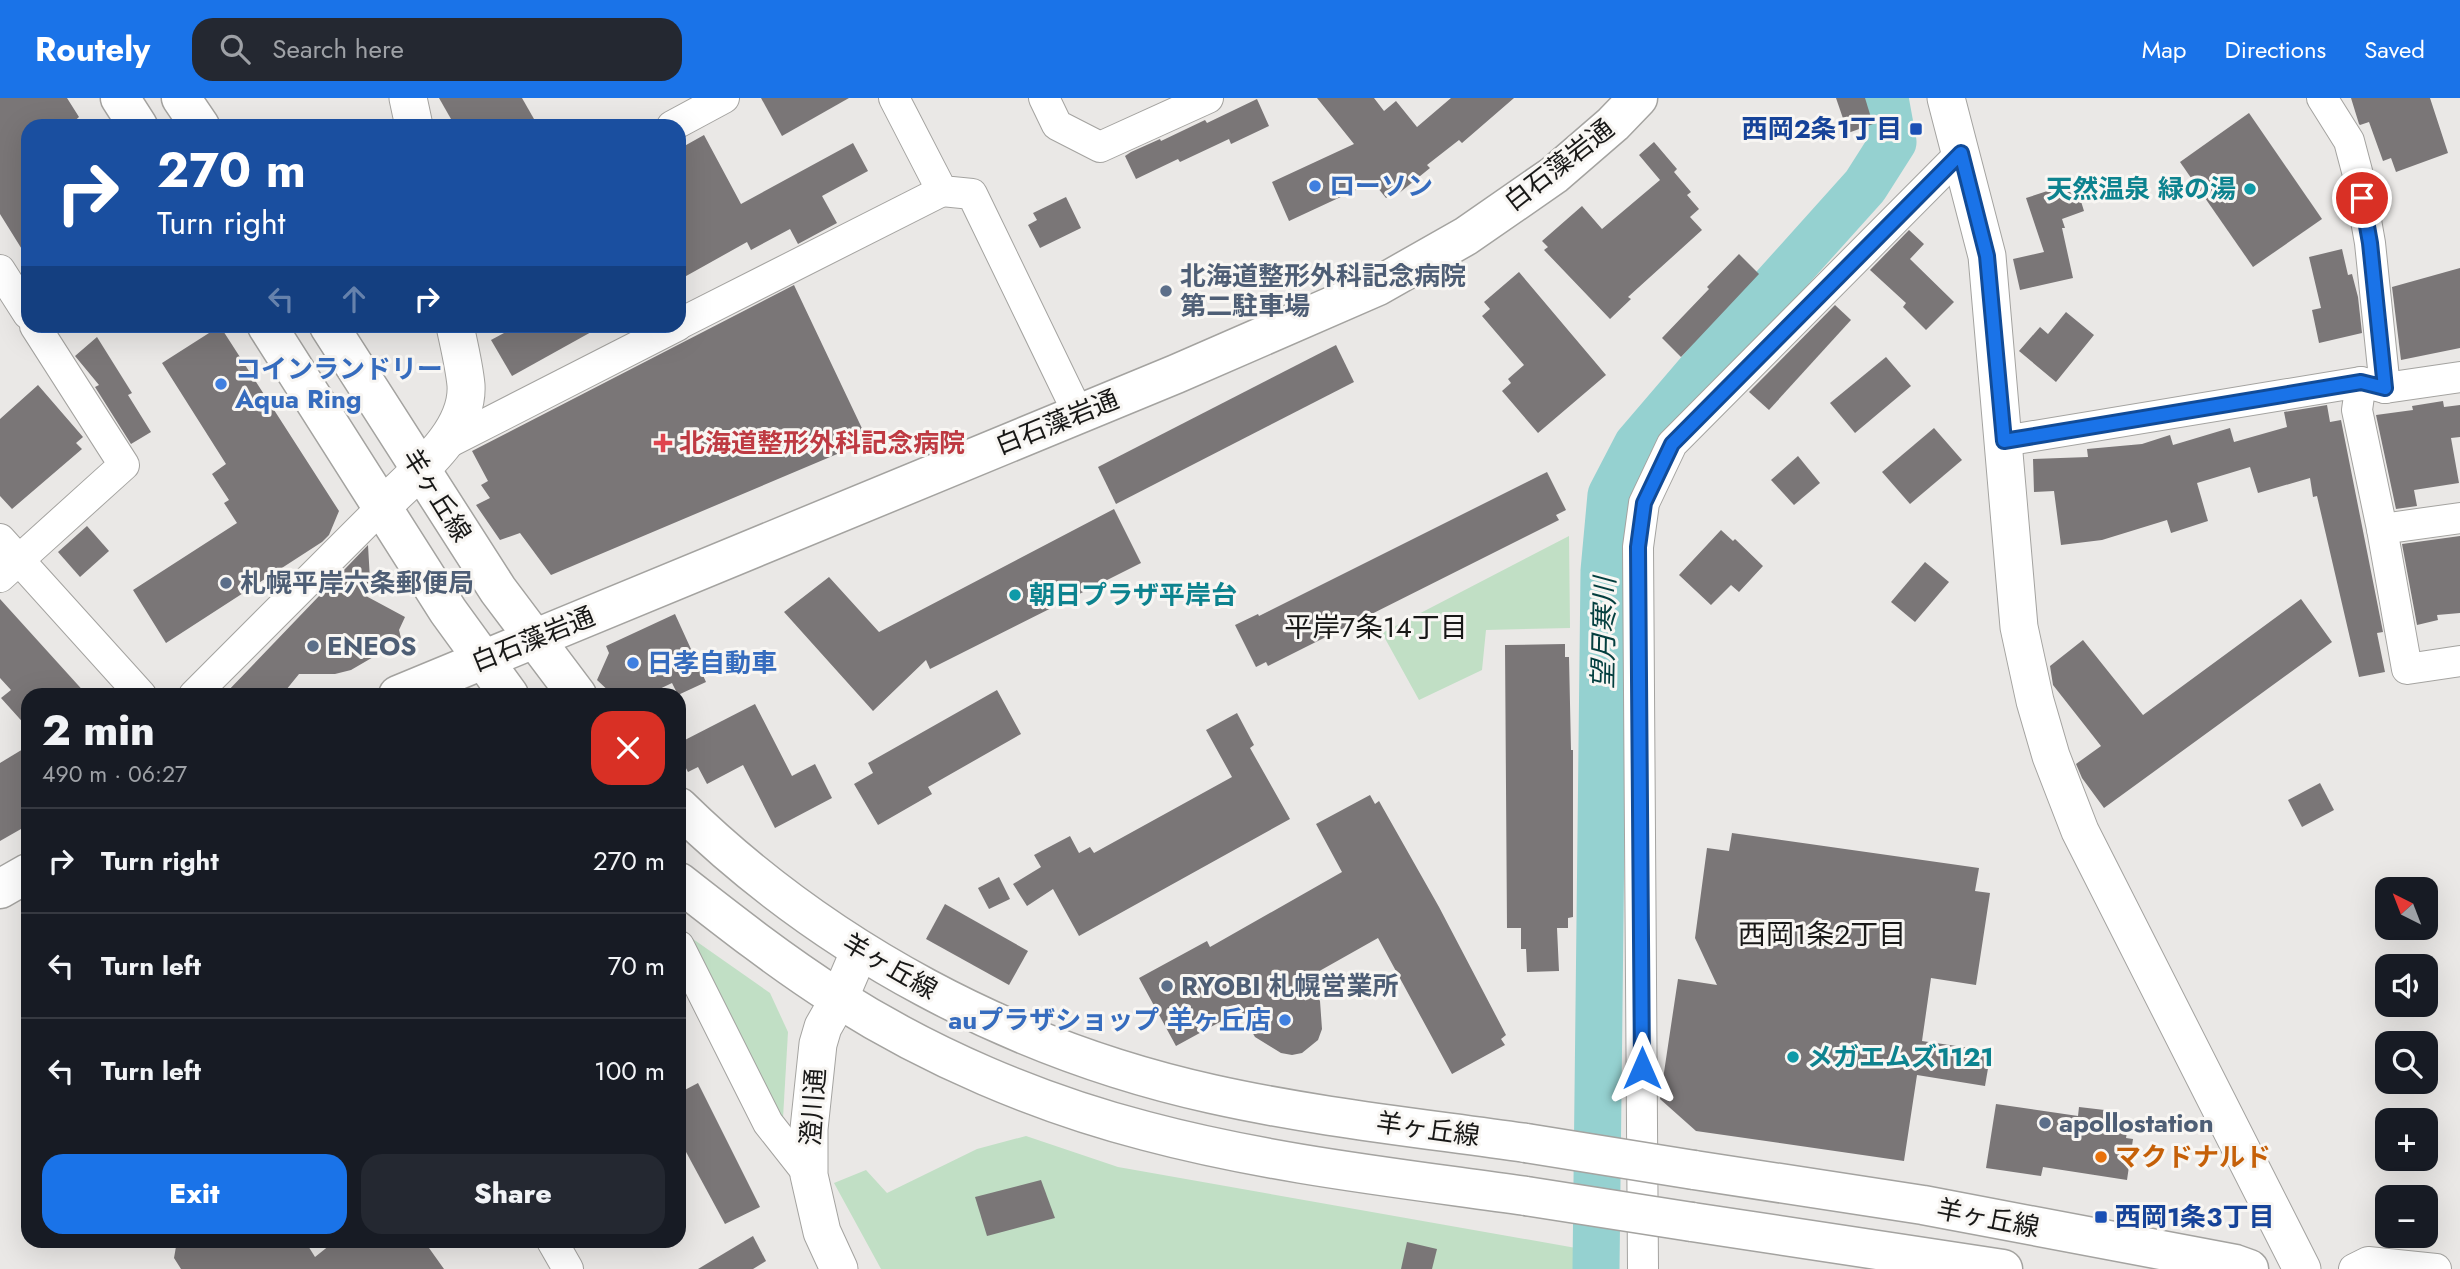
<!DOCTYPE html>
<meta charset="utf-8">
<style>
body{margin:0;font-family:Jost,"Noto Sans JP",sans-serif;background:#242831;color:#f1f3f6;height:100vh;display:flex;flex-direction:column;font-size:26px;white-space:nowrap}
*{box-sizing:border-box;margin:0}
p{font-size:23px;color:#9ea1a6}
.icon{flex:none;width:38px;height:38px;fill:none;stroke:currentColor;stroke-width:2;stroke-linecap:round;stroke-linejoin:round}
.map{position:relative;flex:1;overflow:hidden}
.details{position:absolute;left:21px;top:590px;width:665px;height:560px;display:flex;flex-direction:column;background:#171b24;border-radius:21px;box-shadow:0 7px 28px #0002}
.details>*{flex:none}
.banner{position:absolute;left:21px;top:21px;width:665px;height:214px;border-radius:21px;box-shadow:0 7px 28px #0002;background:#1a4fa0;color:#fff;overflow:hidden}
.needle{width:46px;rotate:318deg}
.controls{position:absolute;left:2375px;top:779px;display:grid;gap:14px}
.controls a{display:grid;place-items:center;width:63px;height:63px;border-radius:14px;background:#171b24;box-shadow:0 7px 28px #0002;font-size:35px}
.pin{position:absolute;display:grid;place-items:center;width:60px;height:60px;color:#fff;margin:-30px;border:4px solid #fff;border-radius:50%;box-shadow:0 2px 7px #0007}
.me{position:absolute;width:77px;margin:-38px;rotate:0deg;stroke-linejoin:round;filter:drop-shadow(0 0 5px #0008)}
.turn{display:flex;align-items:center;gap:24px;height:147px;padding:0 21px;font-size:32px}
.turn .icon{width:91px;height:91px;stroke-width:2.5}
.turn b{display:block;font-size:49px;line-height:60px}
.lanes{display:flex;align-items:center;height:66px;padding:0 21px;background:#0003;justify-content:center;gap:35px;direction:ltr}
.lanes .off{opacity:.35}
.round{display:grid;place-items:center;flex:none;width:74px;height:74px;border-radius:21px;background:#242831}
.head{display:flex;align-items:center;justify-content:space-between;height:119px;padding:0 21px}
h1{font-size:42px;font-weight:800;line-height:52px}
.button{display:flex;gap:14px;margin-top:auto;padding:14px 21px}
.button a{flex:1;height:80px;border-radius:21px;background:#1a73e8;color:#fff;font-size:28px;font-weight:800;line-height:80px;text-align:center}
.button a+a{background:#242831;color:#f1f3f6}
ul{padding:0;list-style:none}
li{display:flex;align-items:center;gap:21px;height:105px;padding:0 21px;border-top:2px solid #363941}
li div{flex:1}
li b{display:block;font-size:26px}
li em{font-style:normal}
header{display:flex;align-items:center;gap:42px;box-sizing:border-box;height:98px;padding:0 35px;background:#1a73e8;color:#fff}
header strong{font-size:33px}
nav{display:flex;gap:38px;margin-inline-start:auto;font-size:24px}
.search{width:490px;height:63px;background:#242831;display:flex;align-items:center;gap:18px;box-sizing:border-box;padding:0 24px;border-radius:21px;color:#9ea1a6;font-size:26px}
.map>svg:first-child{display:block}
</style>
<header>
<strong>Routely</strong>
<div class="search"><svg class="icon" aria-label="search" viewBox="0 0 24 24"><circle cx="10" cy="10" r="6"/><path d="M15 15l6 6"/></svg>Search here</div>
<nav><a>Map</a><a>Directions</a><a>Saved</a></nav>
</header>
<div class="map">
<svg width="2460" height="1171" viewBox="0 0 2460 1171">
<rect width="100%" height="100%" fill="#eae8e6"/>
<!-- green -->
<g fill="#c1dfc5">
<path d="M1569,438L1570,530L1486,532L1482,572L1419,602L1382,535Z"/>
<path d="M683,834L770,895L788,934L783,1020L779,1024Z"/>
<path d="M1026,1038L1118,1069L1576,1150V1171H881L834,1085L866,1072L887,1095L977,1051Z"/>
</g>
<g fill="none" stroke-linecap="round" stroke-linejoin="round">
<!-- river -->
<path stroke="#95d1d0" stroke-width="47" d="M1596,1171L1604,473L1611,397L1637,347L1732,236L1865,88L1893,44L1885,0"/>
</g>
<!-- building -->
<g fill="#7a7677">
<path d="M0,0H67L79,19L69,28H28V161L0,116Z"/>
<path d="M439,0H522L538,28H455Z"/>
<path d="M761,0H849L782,38Z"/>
<path d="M1317,0H1374L1384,13L1396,3L1417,29L1451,0H1514L1462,45L1459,42L1427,67L1430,70L1398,96L1396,93L1386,100L1373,84L1289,123L1272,84L1354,46Z"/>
<path d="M1836,0H1865L1873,26L1848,35Z"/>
<path d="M2351,0H2430L2448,55L2396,74L2391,60L2383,63L2369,24L2360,27L2359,26Z"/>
<path d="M1257,1L1269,28L1231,46L1229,41L1180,64L1178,61L1136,81L1125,58L1131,54L1160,41L1161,43L1205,22L1207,25Z"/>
<path d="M2249,15L2322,121L2253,169L2180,64Z"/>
<path d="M704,37L741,106L853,45L868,73L822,98L837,125L798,146L790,131L751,152L747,144L679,182V51Z"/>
<path d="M1654,44L1677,71L1674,74L1691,94L1687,97L1699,111L1690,119L1702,132L1628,199L1631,201L1610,221L1544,152L1548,149L1542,143L1582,108L1602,131L1660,82L1639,57Z"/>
<path d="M2075,84L2084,113L2062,121L2065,130H2062L2073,180L2020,192L2013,161L2044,154L2026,100Z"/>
<path d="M1066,99L1081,130L1040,150L1028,127L1037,122L1033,115Z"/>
<path d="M1909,132L1924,146L1910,161L1954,204L1926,232L1903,209L1906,205L1870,172Z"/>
<path d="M2342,151L2348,177L2352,176L2358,199L2362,235L2319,245L2312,212L2321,210L2309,159Z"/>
<path d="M1739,156L1759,176L1681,259L1662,240L1709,191L1707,189Z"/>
<path d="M2460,170V250L2401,262L2392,189Z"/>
<path d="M1519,174L1606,277L1538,335L1502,293L1511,285L1508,281L1524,267L1482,218L1490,211L1484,204Z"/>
<path d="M794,187L868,343L551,477L520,435L500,442L476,407L490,400L481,387L488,383L472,353Z"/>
<path d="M1835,207L1851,222L1769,312L1749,294Z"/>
<path d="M2066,214L2094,237L2056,284L2019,253L2040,229L2048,236Z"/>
<path d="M220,228L339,413L329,437L322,444L166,545L133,492L237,425L224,405L229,402L212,376L226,366L162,265Z"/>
<path d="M517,228H602L512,278L491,242Z"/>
<path d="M97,239L132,295L128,297L151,334L131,346L95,289L99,287L75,258Z"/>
<path d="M1336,247L1354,284L1116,406L1098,369Z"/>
<path d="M1886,259L1911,288L1855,335L1830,305Z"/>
<path d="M38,287L83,339L76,345L82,351L12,411L0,398V321Z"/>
<path d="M2443,303L2444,309L2460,307V339L2451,340L2459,385L2414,392L2417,408L2396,411L2376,317L2413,312L2412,308Z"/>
<path d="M2327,307L2330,324L2341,322L2383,534L2377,535L2385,574L2359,579L2317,398L2313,399L2310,380L2258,395L2250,369L2197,385L2208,423L2171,435L2167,422L2102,442L2061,447L2054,393L2034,394L2033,361L2088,359L2087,351L2142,346L2170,337L2173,347L2230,330L2234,344L2287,329L2284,314Z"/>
<path d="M1934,330L1962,362L1910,406L1882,374Z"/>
<path d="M1798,358L1820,385L1794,407L1771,382Z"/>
<path d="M1547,374L1566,412L1556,417L1559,422L1268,568L1266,564L1256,569L1235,527L1258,516L1259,518Z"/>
<path d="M1114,411L1141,465L930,571L926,562L873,613L784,514L829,479L879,534Z"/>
<path d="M87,428L109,453L80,479L58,454Z"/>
<path d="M1721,432L1733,443L1735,441L1763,468L1739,494L1731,487L1711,507L1679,477Z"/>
<path d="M2460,438V515L2437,517L2438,522L2417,527L2402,446Z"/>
<path d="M368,447L370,482L366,498L405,519L399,532L402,544L391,543L375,558L351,572L335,576H299L282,597H224Z"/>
<path d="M1925,464L1949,484L1915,524L1891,504Z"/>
<path d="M0,501L87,597H28V630L1,600L11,592L0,580Z"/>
<path d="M2301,501L2332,544L2104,710L2082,680L2076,666L2101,648L2053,587L2050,568L2083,542L2143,617Z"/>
<path d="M675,516L706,584L678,597L672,585L647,597H613L597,582L609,555L606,548Z"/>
<path d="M1565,546V559H1569L1571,652H1573V819L1568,820V830H1557L1559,873L1527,874L1526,851H1521V830H1507L1505,547Z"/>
<path d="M997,592L1021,636L928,689L932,696L878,727L854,686L873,675L868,665Z"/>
<path d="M755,606L792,678L815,666L832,700L775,730L743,667L707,686L698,669L688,674L679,657V645Z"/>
<path d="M1237,615L1254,647L1250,650L1290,721L1079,838L1053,791L1027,808L1013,786L1041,769L1034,757L1070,738L1079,755L1090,749L1094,755L1232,679L1206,632Z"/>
<path d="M28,648V727L0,743V665Z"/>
<path d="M2320,685L2334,712L2302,729L2288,702Z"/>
<path d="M1370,697L1375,706L1379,703L1439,809L1506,937L1501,941L1505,947L1452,976L1378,840L1307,880L1320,903L1322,931L1318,942L1302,955L1292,957L1281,955L1255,939L1240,913L1176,948L1139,880L1207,843L1210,849L1342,774L1316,726Z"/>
<path d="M1732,735L1979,770L1975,793L1990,795L1976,887L1931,880L1922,943L1991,953L1985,988L1917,977L1904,1063L1696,1033L1660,1001L1678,881L1717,887L1695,840L1707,750L1729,753Z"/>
<path d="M999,779L1010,801L989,811L978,790Z"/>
<path d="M945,806L1028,853L1009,887L926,841Z"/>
<path d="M698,985L760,1109L725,1126L679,1041V995Z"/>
<path d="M1996,1006L2078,1018L2079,1009L2113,1013L2112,1021L2129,1023L2126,1040L2133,1041L2127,1082L2043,1069L2041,1078L1986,1070Z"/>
<path d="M1041,1082L1055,1120L987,1138L975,1099Z"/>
<path d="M753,1138L766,1163L753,1171H698Z"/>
<path d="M177,1143H287L292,1150L305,1143L315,1159L335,1143H424L444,1171H181L174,1160Z"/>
<path d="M1407,1144L1437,1151L1432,1171H1401Z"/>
</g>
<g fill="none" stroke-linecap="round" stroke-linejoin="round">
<!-- minor casing -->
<g stroke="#a4a3a0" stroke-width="32">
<g id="minor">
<path d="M894,0L942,93L972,96L1078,315"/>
<path d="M1044,0L1057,27L1100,49L1208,0"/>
<path d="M2322,0L2349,43L2358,77L2370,145L2385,290"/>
<path d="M672,28L724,0"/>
<path d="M0,172L28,216"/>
<path d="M679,226L942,93"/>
<path d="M2361,284L2357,312L2382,431L2407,571L2460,563"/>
<path d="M2004,343L2361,284L2385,290L2460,279"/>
<path d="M446,346L677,228"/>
<path d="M2382,431L2460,420"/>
<path d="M0,441L141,597"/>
<path d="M0,479L124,367L35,228"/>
<path d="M194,597L382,409"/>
<path d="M679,848L768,1025L809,1077"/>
<path d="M552,1143L568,1171"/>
<path d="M1643,1171L1638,449L1644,405L1672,346L1961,55"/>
<path d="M2354,1171L2368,1164L2436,1171"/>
</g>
</g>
<!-- tertiary casing -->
<g stroke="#a4a3a0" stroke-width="39">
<g id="tertiary">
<path d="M408,0L414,28"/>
<path d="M1946,0L1987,158L2019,529L2035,603L2051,658L2080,733L2302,1171"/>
<path d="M382,409C413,377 469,336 466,287C464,267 459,247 455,228"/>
<path d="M839,1171L822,1134L809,1077V1031L818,946L823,929L839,901L860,852"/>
</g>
</g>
<!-- secondary casing -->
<g stroke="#a4a3a0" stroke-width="41">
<g id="secondary">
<path d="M398,597L1176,276L1378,188L1466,138L1554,77L1613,26L1638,0"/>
<path d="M0,791L28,775"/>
</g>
</g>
<!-- primary casing -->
<g stroke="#a4a3a0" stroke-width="41">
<g id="primary">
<path d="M120,0L138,28"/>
<path d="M181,0L200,28"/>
<path d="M267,228L448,513L509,597"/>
<path d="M329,228L498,492L577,597"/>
<path d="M679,709C825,852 1013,952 1212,996C1315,1019 1421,1030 1526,1045"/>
<path d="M679,784C730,824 781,864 836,899C930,959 1038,1005 1146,1033C1270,1066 1399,1080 1526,1098"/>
<path d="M1694,1072L1923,1107L2235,1166L2249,1171"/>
<path d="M1692,1124L2003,1171"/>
</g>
</g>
<!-- minor -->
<use href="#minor" stroke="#fff" stroke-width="30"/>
<!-- tertiary -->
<use href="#tertiary" stroke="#fff" stroke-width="37"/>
<!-- secondary -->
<use href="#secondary" stroke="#fff" stroke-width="38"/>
<!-- primary -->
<use href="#primary" stroke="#fff" stroke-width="38"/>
<!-- primary-bridge casing -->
<g stroke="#a4a3a0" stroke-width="41" stroke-linecap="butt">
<g id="primary-bridge">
<path d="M1526,1045L1694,1072"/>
<path d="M1526,1098L1692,1124"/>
</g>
</g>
<!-- primary-bridge -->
<use href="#primary-bridge" stroke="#fff" stroke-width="38"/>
</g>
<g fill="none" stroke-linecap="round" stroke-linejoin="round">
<!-- route casing -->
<g stroke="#114b97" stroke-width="18">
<path id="route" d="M1642,970L1638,449L1644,405L1672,346L1961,55L1987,158L2004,343L2361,284L2385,290L2370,145L2362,100"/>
</g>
<!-- route -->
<use href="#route" stroke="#1a73e8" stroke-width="12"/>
</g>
<!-- markers -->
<g fill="#1a4fb4" stroke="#f8f6f3" stroke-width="2.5">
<rect x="1909" y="24" width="14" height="14" rx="3.5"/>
<rect x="2094" y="1112" width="14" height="14" rx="3.5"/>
</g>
<g fill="#3f7fe0" stroke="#f8f6f3" stroke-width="2.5">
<circle cx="1315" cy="88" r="7"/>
<circle cx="221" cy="286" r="7"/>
<circle cx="633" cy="565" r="7"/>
<circle cx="1285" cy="922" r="7"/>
</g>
<g fill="#0f9aa8" stroke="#f8f6f3" stroke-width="2.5">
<circle cx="2250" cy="91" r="7"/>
<circle cx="1015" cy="497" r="7"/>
<circle cx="1793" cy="959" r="7"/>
</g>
<g fill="#5c6f8a" stroke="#f8f6f3" stroke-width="2.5">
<circle cx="1166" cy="193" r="7"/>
<circle cx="226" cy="485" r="7"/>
<circle cx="313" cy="548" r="7"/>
<circle cx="1167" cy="888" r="7"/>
<circle cx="2045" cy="1025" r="7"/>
</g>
<path fill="#e0444e" stroke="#f8f6f3" stroke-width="2.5" d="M659.5 334.5h7v7h7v7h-7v7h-7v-7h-7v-7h7z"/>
<circle fill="#e8710a" stroke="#f8f6f3" stroke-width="2.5" cx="2101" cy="1059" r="7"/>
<g text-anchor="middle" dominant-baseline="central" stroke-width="6" stroke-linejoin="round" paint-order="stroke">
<!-- transit labels -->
<g font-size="26" font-weight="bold" fill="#164399" stroke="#f8f6f3" text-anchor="end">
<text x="1902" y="31">西岡2条1丁目</text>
<text x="2115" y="1119" text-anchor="start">西岡1条3丁目</text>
</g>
<!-- street labels -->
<g font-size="26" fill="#181817" stroke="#f8f6f3">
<text transform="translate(1559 67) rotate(-38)">白石藻岩通</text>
<text transform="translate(1057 324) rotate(-22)">白石藻岩通</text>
<text transform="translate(437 397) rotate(58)">羊ヶ丘線</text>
<text transform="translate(533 541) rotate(-22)">白石藻岩通</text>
<text transform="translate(890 868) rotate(30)">羊ヶ丘線</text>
<text transform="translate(813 1009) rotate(-86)">澄川通</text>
<text transform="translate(1428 1031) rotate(8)">羊ヶ丘線</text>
<text transform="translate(1988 1120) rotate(11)">羊ヶ丘線</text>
</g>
<!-- shop labels -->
<g font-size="26" font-weight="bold" fill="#366cbe" stroke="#f8f6f3" text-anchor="start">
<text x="1329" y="88">ローソン</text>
<text x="235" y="271">コインランドリー<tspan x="235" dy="30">Aqua Ring</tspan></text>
<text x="647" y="565">日孝自動車</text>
<text x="1271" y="922" text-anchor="end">auプラザショップ 羊ヶ丘店</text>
</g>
<!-- culture labels -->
<g font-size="26" font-weight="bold" fill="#0d838f" stroke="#f8f6f3" text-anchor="start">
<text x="2236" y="91" text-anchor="end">天然温泉 緑の湯</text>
<text x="1029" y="497">朝日プラザ平岸台</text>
<text x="1807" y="959">メガエムズ1121</text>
</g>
<!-- service labels -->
<g font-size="26" font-weight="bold" fill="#4e5e75" stroke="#f8f6f3" text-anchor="start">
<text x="1180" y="178">北海道整形外科記念病院<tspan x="1180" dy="30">第二駐車場</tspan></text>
<text x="240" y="485">札幌平岸六条郵便局</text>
<text x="327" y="548">ENEOS</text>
<text x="1181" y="888">RYOBI 札幌営業所</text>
<text x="2059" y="1025">apollostation</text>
</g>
<!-- health labels -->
<g font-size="26" font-weight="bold" fill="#be3a42" stroke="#f8f6f3" text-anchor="start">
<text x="679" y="345">北海道整形外科記念病院</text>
</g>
<!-- food labels -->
<g font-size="26" font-weight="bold" fill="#c56008" stroke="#f8f6f3" text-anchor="start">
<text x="2115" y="1059">マクドナルド</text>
</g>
<!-- neighbourhood labels -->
<g font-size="28" fill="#181817" stroke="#f8f6f3">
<text x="1376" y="529">平岸7条14丁目</text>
<text x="1822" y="836">西岡1条2丁目</text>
</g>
<!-- water labels -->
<g font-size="28" font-style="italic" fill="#033e3e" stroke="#f8f6f3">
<text transform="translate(1604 535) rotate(-89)">望月寒川</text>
</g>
</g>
</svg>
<div class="controls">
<a><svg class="needle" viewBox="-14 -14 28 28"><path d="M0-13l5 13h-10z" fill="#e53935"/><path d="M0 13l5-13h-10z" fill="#9ea1a6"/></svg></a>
<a><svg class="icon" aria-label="sound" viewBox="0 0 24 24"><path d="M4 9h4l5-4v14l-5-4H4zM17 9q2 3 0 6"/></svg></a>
<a><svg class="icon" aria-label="search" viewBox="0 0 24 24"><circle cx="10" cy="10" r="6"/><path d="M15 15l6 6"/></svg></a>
<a>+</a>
<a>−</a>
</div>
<div class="pin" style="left:2362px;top:100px;background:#d93025"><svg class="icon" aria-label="arrive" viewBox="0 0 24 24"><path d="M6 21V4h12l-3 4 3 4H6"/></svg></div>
<svg class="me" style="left:1642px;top:970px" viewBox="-20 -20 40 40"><path d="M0-17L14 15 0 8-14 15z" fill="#1a73e8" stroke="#fff" stroke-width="4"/></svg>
<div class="banner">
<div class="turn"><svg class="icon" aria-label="right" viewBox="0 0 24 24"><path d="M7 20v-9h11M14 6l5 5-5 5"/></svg><div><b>270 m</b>Turn right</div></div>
<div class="lanes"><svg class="icon off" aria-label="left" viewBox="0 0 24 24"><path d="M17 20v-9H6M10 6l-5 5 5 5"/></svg><svg class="icon off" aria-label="ahead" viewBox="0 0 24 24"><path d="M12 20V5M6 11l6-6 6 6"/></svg><svg class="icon" aria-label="right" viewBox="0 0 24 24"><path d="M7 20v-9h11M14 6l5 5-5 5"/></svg></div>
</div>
<section class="details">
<div class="head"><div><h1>2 min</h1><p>490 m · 06:27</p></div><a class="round" style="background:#d93025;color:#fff"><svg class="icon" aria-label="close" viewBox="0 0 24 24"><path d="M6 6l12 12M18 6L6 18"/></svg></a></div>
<ul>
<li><svg class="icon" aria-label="right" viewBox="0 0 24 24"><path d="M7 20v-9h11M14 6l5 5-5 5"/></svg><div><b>Turn right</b></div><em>270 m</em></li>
<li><svg class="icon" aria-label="left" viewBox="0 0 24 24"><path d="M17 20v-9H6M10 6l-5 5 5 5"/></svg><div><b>Turn left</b></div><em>70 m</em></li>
<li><svg class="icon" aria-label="left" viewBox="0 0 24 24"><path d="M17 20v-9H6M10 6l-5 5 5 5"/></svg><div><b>Turn left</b></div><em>100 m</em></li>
</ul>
<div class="button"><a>Exit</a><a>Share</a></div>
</section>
</div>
